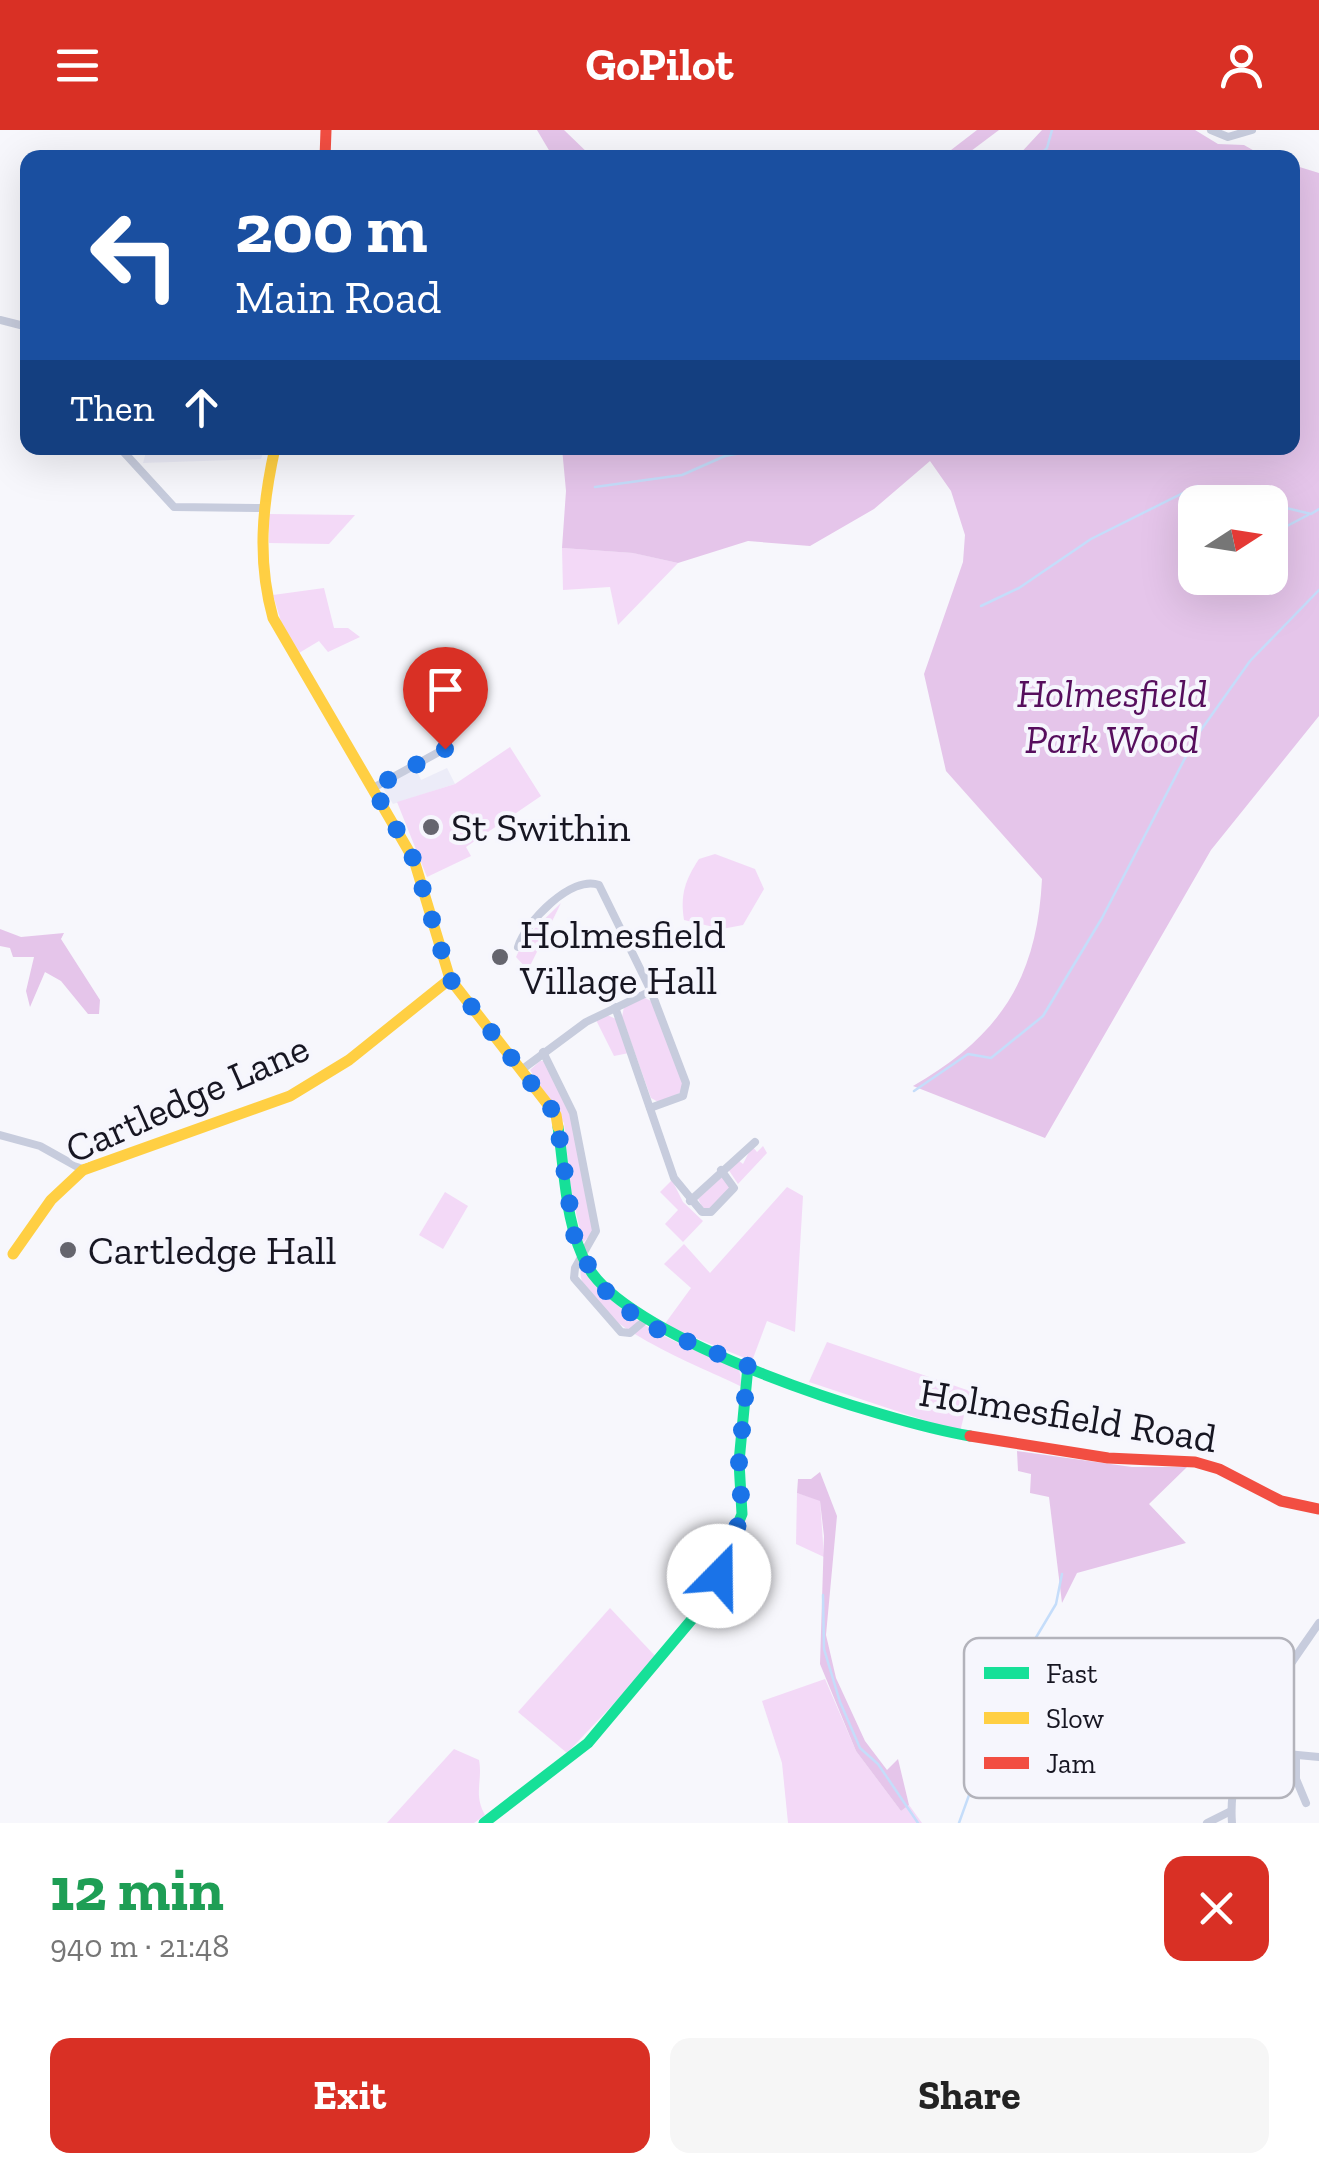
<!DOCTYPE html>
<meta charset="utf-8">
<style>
body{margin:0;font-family:"Zilla Slab",serif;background:#f6f6f6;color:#222;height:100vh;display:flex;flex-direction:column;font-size:38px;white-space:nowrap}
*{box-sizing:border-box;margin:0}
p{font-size:32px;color:#767676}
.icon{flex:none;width:55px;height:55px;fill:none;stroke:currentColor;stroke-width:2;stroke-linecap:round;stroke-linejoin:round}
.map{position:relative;height:1693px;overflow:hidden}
.sheet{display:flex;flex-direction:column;background:#fff;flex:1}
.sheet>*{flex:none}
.hud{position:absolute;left:20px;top:20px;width:1280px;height:305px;border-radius:20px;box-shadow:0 10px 40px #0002;background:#1a4fa0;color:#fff;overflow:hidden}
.needle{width:65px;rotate:78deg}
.tools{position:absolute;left:1178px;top:355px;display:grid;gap:20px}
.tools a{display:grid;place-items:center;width:110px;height:110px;border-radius:20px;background:#fff;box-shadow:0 10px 40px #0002;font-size:50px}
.pin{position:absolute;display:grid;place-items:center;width:85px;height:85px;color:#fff;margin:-102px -42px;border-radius:50% 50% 50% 0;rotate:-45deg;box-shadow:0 0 10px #0007}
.pin .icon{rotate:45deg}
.me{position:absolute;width:110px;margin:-55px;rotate:22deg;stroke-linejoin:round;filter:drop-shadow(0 0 8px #0008)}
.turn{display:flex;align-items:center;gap:35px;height:210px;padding:0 50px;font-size:45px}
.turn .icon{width:130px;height:130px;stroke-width:2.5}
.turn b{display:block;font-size:70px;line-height:85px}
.then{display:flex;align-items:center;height:95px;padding:0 50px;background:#0003;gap:20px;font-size:38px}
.round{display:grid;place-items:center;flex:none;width:105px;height:105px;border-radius:20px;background:#f6f6f6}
.headline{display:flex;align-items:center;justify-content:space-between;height:170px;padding:0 50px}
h1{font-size:60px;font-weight:700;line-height:75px;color:#1e9e55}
.primary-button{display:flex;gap:20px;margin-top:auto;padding:20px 50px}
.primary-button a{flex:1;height:115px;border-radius:20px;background:#d93025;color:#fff;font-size:40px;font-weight:700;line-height:115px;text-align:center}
.primary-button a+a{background:#f6f6f6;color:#222}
header{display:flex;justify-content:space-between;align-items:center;height:130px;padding:0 50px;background:#d93025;color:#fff;font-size:45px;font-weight:700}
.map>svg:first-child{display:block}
</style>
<header><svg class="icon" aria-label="menu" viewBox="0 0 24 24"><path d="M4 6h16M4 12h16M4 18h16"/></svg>GoPilot<svg class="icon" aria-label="person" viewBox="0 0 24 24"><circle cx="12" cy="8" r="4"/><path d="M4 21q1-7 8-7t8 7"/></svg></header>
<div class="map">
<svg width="1319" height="1693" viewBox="0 0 1319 1693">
<rect width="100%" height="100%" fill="#f7f7fc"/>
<!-- built -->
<g fill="#ececf8">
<path d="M147,318H265L261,329L143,333Z"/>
<path d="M415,637L421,650L447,638L455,654L393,674L383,658Z"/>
</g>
<!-- green -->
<g fill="#f3d9f7">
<path d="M269,384L355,385L329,414L269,413Z"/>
<path d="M562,418L634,423L678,433L618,495L610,457L563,460Z"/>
<path d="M324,458L334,498H348L360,507L328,522L319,511L299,523L283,498L273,465Z"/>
<path d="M455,567L470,596L441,618L421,585Z"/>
<path d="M510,617L541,666L466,717L471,726L427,747L397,672L455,654Z"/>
<path d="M715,724L755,739L764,759L743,795L722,799L684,790C680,765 685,750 699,729Z"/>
<path d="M561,773L528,840L516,827L525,808Z"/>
<path d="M645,868L653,872L683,952L681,962L660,973L651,968L622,887L624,877Z"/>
<path d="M607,885L616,889L629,923L614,926L596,890Z"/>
<path d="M540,931H545L571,985L594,1100L583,1113L571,1061L564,993L530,940Z"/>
<path d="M752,1016L757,1022L763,1016L767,1023L738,1054L728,1039L738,1030L743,1034Z"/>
<path d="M722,1047L730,1057L712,1078L704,1080L698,1069Z"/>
<path d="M672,1050L683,1072L703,1091L683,1112L665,1094L678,1080L660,1062Z"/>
<path d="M787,1057L803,1066L795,1202L767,1191L752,1231L664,1195L691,1158L664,1134L684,1114L710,1143Z"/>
<path d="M445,1062L468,1076L443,1119L419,1105Z"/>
<path d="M581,1135C620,1192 677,1214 739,1238L742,1257C703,1237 570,1189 581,1135Z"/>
<path d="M827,1212L970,1261L960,1302L809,1252Z"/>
<path d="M797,1363L820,1370L824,1427L796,1414Z"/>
<path d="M610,1478L657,1528L567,1623L518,1582Z"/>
<path d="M825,1549L856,1621L901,1681L909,1675L922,1693H788L782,1633L762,1571Z"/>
<path d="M454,1619L479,1630C483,1651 473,1664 485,1685L474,1693H387Z"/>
</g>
<!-- forest -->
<g fill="#e5c5ea" fill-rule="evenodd">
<path d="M537,0H564L592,27H553Z"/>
<path d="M977,0H999L963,27H942Z"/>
<path d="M1042,0H1195L1218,14L1244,15L1265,27H1017Z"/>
<path d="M1293,35L1319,43V586L1211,720L1045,1008L913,956C1000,906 1037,849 1042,749L946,641L924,544L963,432L965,405L951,361L930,331L874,379L810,416L748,411L678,433L633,423L562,418L566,361L562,318H1292ZM1195,372H1270V448H1195Z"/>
<path d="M0,799L21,807L64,803L61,809L100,870L99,884H88L61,851L45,842L30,877L26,861L34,827H13L10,818L0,816Z"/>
<path d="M1017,1321L1132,1337H1187L1149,1374L1186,1413L1077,1443L1062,1473L1049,1367L1030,1363L1031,1344L1018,1341Z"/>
<path d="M820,1342L837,1386L826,1505L836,1548L865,1611L887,1640L898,1629L909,1675L901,1681L856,1621L820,1534L824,1406L820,1371L797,1363L798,1349H811Z"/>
</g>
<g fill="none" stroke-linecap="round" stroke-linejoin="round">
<!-- stream -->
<g stroke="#c5ddfa" stroke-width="2.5">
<path d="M1037,28L1047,18L1052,0"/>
<path d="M595,357L682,345L725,326L768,318"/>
<path d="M1270,374L1311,384L1319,379"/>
<path d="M1270,405L1308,385"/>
<path d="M981,476L1019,458L1091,409L1197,356L1264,372"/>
<path d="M914,961L968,924L991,928L1043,886L1102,788L1196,607L1250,531L1319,460"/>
<path d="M823,1465L824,1519L840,1572L860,1618L878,1634L918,1693"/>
<path d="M959,1693L1010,1551L1056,1474L1062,1444"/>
</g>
<!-- street -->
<g stroke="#c7ccdd" stroke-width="8">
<path d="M1211,0L1228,7L1252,0"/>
<path d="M0,190L28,197"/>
<path d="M120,318L174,377L263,378"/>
<path d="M373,658L448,617"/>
<path d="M518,817C525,793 572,744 599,755L651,861L686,953L683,966L650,978"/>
<path d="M615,877L674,1048L702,1082H711L734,1058L721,1040"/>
<path d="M543,922L573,983L596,1101L575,1138L574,1148L621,1202L630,1203L643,1192"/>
<path d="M524,938L586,892L651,861"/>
<path d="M0,1005L40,1016L83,1040"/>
<path d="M690,1071L755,1012"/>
<path d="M1248,1606L1287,1624L1319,1627"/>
<path d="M1296,1627V1649L1306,1673"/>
<path d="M1207,1693L1231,1681"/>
<path d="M1232,1693C1226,1619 1279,1551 1319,1493"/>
</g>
<!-- fast -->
<g stroke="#16e098" stroke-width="11">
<path d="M558,997C565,1043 565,1096 588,1137C631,1211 885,1292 970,1306"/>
<path d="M484,1693L588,1613L704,1475L742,1384L739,1332L748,1236"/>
</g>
<!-- slow -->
<g stroke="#ffcf43" stroke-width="11">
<path d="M275,318C262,376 257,431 273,488L414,730L450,849L556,985L558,997"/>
<path d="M13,1124L51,1070L83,1040L290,966L349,930L450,849"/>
</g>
<!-- jam -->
<g stroke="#f24e42" stroke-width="11">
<path d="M325,28L326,0"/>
<path d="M970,1306L1108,1328L1195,1332L1219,1339L1281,1371L1319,1379"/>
</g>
</g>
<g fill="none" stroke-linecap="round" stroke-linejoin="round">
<!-- route -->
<path stroke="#1a73e8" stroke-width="18" stroke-dasharray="0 32.4" d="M445,619L373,658L414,730L450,849L556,985L575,1110L596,1150L614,1170L647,1195L748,1236L739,1332L742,1384L719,1446"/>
</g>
<!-- markers -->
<g fill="#65656e" stroke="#f6f6fd" stroke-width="4">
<circle cx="431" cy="697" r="10"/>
<circle cx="500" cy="827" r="10"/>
<circle cx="68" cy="1120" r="10"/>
</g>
<g text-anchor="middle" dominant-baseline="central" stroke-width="8" stroke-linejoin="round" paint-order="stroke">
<!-- park labels -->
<g font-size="40" font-style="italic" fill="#560e5d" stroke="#f6f6fd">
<text x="1112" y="563">Holmesfield<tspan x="1112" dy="46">Park Wood</tspan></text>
</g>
<!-- poi labels -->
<g font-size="40" fill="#171622" stroke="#f6f6fd" text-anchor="start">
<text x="451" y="697">St Swithin</text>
<text x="520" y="804">Holmesfield<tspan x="520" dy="46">Village Hall</tspan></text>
<text x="88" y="1120">Cartledge Hall</text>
</g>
<!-- street labels -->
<g font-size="40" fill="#171622" stroke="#f6f6fd">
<text transform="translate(187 968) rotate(-24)">Cartledge Lane</text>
<text transform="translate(1068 1285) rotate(9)">Holmesfield Road</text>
</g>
</g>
<!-- legend -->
<rect x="964" y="1508" width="330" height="160" rx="15" fill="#f6f6fd" stroke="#b3b3bb" stroke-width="2.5"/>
<rect x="984" y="1537" width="45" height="12" fill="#16e098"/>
<rect x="984" y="1582" width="45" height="12" fill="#ffcf43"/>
<rect x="984" y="1627" width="45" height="12" fill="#f24e42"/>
<g font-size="28" fill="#171622">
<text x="1046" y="1553">Fast</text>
<text x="1046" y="1598">Slow</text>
<text x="1046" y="1643">Jam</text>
</g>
</svg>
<div class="tools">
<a><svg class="needle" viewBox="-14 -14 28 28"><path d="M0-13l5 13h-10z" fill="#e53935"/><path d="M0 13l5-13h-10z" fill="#767676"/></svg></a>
</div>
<div class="pin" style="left:445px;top:619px;background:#d93025"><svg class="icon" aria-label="arrive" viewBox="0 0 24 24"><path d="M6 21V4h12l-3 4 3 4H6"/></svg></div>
<svg class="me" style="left:719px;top:1446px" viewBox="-20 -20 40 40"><circle r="19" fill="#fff"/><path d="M0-13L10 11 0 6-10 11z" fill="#1a73e8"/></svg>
<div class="hud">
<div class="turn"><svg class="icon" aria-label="left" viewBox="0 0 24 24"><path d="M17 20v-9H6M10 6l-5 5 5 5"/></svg><div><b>200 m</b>Main Road</div></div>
<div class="then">Then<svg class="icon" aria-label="ahead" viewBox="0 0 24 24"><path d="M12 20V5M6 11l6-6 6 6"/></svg></div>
</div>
</div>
<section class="sheet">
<div class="headline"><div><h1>12 min</h1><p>940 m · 21:48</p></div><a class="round" style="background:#d93025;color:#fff"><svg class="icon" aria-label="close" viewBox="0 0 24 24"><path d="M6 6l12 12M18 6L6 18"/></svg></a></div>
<div class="primary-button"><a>Exit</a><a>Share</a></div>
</section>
